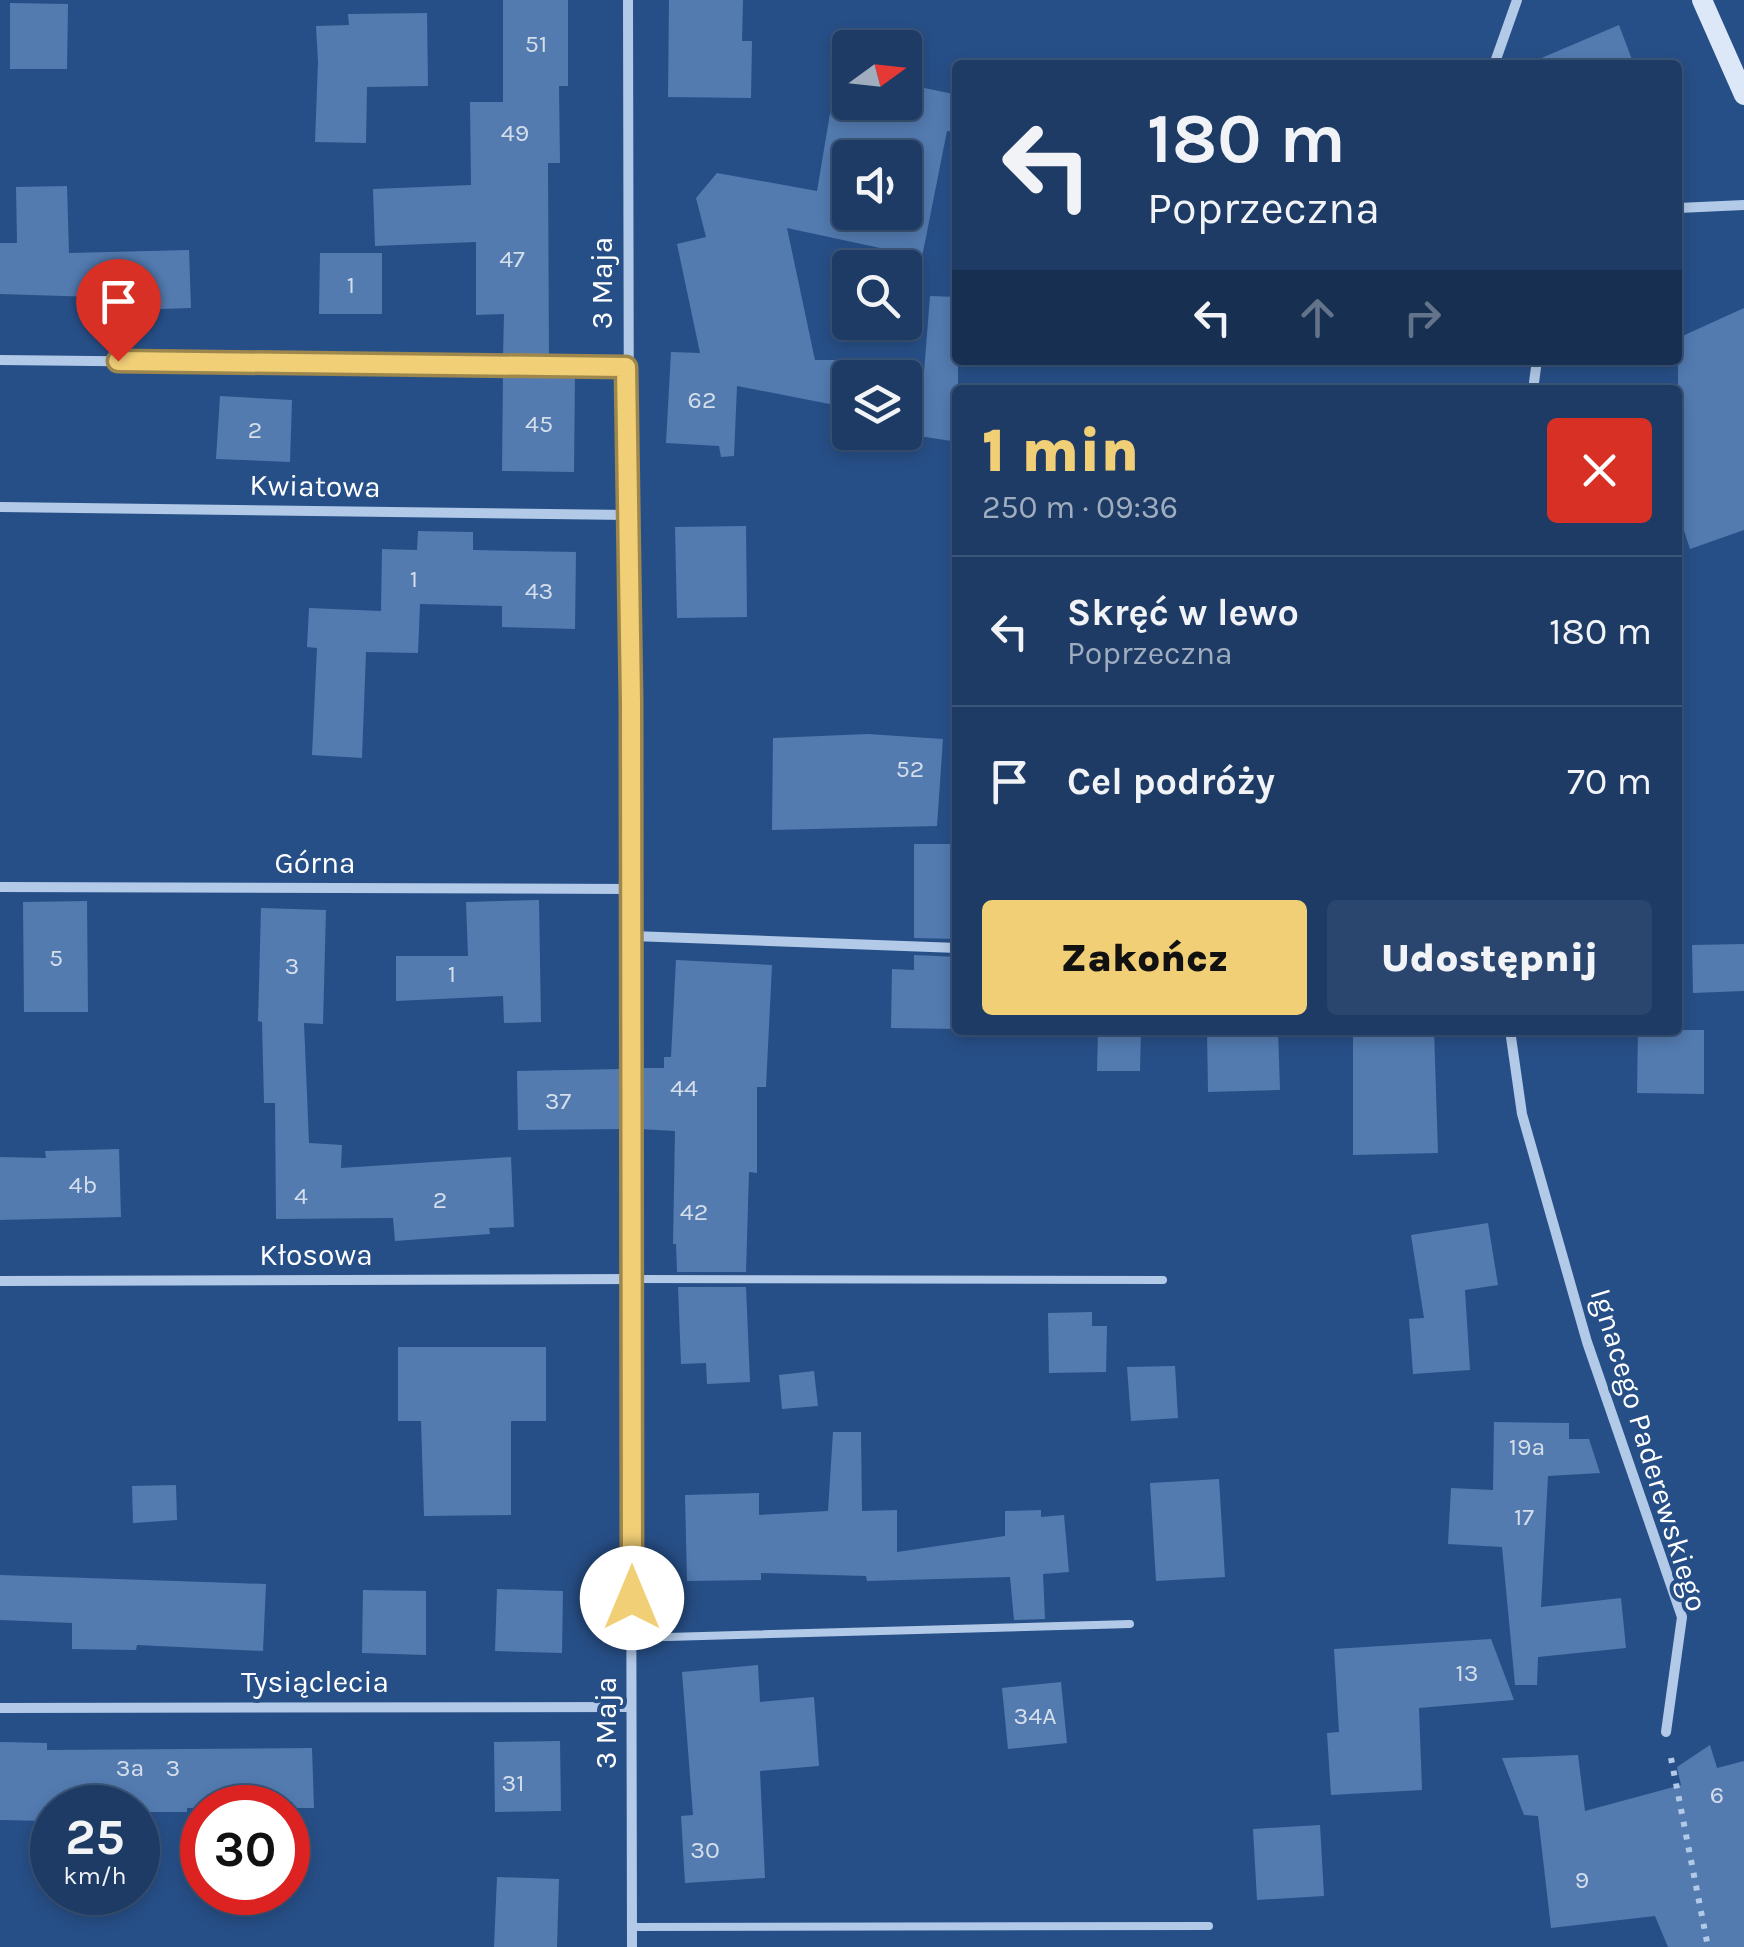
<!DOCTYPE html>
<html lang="pl">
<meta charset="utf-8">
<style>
body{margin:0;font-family:Karla,sans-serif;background:#2a466e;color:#f1f3f6;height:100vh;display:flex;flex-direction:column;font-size:38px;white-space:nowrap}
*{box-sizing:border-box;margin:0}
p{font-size:32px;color:#a0adbf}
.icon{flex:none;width:55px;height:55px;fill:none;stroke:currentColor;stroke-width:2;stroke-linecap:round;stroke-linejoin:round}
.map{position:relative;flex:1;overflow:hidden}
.panel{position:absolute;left:952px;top:385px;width:730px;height:650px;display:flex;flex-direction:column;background:#1d3b65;border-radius:10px;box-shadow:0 5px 15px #0003,0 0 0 2px #3b5579}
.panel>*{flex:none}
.banner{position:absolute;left:952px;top:60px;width:730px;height:305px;border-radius:10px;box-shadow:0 5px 15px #0003,0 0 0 2px #3b5579;background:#1d3b65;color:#f1f3f6;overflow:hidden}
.needle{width:65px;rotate:75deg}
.fabs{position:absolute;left:832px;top:30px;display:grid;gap:20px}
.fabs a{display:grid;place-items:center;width:90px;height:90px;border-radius:10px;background:#1d3b65;box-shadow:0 5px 15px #0003,0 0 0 2px #3b5579;font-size:50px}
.speed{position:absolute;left:30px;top:1785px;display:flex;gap:20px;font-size:50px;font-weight:700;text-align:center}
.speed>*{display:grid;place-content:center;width:130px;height:130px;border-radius:50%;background:#1d3b65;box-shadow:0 5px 15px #0003,0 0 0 2px #3b5579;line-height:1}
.speed small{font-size:25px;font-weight:400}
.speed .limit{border:15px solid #d22;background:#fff;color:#111}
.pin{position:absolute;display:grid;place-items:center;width:85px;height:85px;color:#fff;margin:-102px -42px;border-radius:50% 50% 50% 0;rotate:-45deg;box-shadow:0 0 10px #0007}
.pin .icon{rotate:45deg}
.me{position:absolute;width:110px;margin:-55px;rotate:0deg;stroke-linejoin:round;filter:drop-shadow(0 0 8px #0008)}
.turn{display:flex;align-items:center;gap:35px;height:210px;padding:0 30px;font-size:45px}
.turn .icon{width:130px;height:130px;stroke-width:2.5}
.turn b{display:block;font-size:70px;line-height:85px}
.lanes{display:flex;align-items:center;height:95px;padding:0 30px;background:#0003;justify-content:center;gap:50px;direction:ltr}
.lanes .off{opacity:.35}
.round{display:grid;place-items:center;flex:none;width:105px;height:105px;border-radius:10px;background:#2a466e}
.headline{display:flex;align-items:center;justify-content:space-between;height:170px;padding:0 30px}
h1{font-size:60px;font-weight:800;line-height:75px;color:#f1cf77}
.primary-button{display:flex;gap:20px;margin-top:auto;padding:20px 30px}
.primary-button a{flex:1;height:115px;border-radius:10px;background:#f1cf77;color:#111;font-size:40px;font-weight:800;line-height:115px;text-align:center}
.primary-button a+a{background:#2a466e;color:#f1f3f6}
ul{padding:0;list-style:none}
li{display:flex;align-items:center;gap:30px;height:150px;padding:0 30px;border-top:2px solid #3b5579}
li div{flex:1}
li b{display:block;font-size:38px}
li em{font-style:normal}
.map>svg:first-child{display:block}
</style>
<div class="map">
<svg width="1744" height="1947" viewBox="0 0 1744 1947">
<rect width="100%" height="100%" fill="#274f87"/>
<!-- building -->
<g fill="#537bb0" fill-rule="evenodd">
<path d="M503,0H568V86H559L560,163H548L549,357H503L504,314L476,315V242L375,246L373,189L471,185L470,102H503Z"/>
<path d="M669,0H743L742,41H752L751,98L668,97Z"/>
<path d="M10,3L68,4L67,69H10Z"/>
<path d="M427,13L428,86L367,87L366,143L315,142L318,62L316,26L349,25L348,14Z"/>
<path d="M1619,25L1634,65H1525Z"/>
<path d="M837,72L850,74V102H905V84L958,95V133L947,131L922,257L787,228L815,360H850V408L737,386L734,456L721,457L719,446L666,443L671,352L700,353L677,244L706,237L696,198L717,173L817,191ZM850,158H905V212H850Z"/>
<path d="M67,186L69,253L189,250L191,308L128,310L127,298L0,294V243H17L16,187Z"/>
<path d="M320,253H382V314H319Z"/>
<path d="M930,296L958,297V442L919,436Z"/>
<path d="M1744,308V530L1690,549L1678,512V338Z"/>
<path d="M503,374L575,375L574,472L502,471Z"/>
<path d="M220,396L292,400L290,462L216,459Z"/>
<path d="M746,526L747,617L677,618L675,527Z"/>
<path d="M418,531L473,532V550L576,552L575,629L502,627V606L420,604L418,653L366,652L362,758L312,755L317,648L307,647L309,608L381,611L382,549L417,550Z"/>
<path d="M868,734L943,739L937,826L772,830L773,738Z"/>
<path d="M914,844H958V939L914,938Z"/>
<path d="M539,900L541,1022L504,1023L503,996L396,1001V956H468L466,902Z"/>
<path d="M87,901L88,1012H24L23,902Z"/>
<path d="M261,908L326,910L323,1024L304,1023L309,1143L342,1145L341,1168L511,1157L514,1227L489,1228L490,1234L395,1241L393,1218L276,1219L275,1103H264L262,1022L258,1021Z"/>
<path d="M1744,944V991L1693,993L1692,945Z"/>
<path d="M914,955L958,957V1029L891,1028L892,969L914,970Z"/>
<path d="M676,960L772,965L766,1087H757V1173L749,1172L746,1272H677L676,1244H673L675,1131L639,1129V1068H664V1057H671Z"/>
<path d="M1098,1030H1141L1140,1071H1097Z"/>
<path d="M1207,1030H1278L1280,1090L1208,1092Z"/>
<path d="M1353,1030H1434L1438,1153L1353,1155Z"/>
<path d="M1638,1030H1704V1094L1637,1093Z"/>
<path d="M621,1069L622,1129L518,1130L517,1071Z"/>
<path d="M119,1149L121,1217L0,1220V1157L46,1158L45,1151Z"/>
<path d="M1488,1223L1498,1285L1465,1290L1470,1370L1413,1374L1409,1319L1424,1318L1411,1235Z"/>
<path d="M678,1287H746L750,1382L707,1384L706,1363L681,1364Z"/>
<path d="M1092,1312V1326H1107L1106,1372L1049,1373L1048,1313Z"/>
<path d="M398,1347H546V1421H511V1515L424,1516L421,1421H398Z"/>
<path d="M1175,1366L1178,1418L1131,1421L1127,1367Z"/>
<path d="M814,1371L818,1406L782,1409L779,1375Z"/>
<path d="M1494,1422L1569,1423V1439H1589L1600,1473L1548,1476L1541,1607L1621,1598L1626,1648L1538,1657L1537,1685H1515L1502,1547L1448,1544L1451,1488L1493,1490Z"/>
<path d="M833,1432H861L862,1511L897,1510V1552L1005,1536V1511L1041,1510V1517L1064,1515L1069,1572L1043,1574L1045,1619L1014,1620L1010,1577L867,1581L866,1576L761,1573V1580L687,1581L685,1495L759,1493V1515L828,1511Z"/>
<path d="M1219,1479L1225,1577L1156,1581L1150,1483Z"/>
<path d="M176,1485L177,1520L133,1523L132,1486Z"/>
<path d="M0,1575L266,1584L263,1651L137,1645L136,1650L72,1649V1623L0,1620Z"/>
<path d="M497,1589L563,1591L562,1653L495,1651Z"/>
<path d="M363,1590L426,1591V1655L362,1653Z"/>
<path d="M1491,1639L1514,1700L1419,1708L1422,1790L1331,1795L1327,1733L1339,1732L1334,1649Z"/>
<path d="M758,1665L760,1702L814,1697L819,1766L760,1771L765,1878L685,1883L681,1816L693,1815L682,1672Z"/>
<path d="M1061,1682L1067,1743L1008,1749L1002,1688Z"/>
<path d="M560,1741L561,1811L495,1812L494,1742Z"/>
<path d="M0,1742L47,1743V1750L312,1748L314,1808H187V1812H138V1808H47V1821L0,1820Z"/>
<path d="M1710,1745L1717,1768L1744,1761V1947H1668L1655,1916L1551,1928L1538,1816L1524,1815L1502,1758L1578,1755L1585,1811L1681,1785L1677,1767Z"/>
<path d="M1320,1825L1324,1896L1257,1900L1253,1829Z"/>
<path d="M497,1877L559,1879L557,1947H494Z"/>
</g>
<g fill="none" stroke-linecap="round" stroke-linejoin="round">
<!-- path -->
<path stroke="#b2cae8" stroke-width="6" stroke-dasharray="5 8" stroke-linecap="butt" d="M1671,1758L1708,1947"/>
<!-- lane -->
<g stroke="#b2cae8" stroke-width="8">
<path d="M632,1279L1163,1280"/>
<path d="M632,1638L1130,1624"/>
<path d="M632,1927L1209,1926"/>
</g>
<!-- street -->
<g stroke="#b2cae8" stroke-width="10">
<path d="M628,0L632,1947"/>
<path d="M1494,65L1517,0"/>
<path d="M1678,208L1744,205"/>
<path d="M0,360L627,367"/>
<path d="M1533,390L1537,360"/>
<path d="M0,507L629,515"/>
<path d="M0,887L630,889"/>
<path d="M632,936L958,948"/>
<path d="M1510,1030L1522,1114L1587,1342L1682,1617L1666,1732"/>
<path d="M0,1281L632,1279"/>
<path d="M0,1708L630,1707"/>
</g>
<!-- secondary -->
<path stroke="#dce8f7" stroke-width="20" d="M1702,0L1744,95"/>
</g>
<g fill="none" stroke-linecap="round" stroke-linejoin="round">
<!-- route casing -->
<g stroke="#9d874d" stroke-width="25">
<path id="route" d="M118,361L626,367L631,701L632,1598"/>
</g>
<!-- route -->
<use href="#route" stroke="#f1cf77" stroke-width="18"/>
</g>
<g text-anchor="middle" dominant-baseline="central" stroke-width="8" stroke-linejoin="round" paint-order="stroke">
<!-- number labels -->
<g font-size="25" fill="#d4deeb">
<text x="536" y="43">51</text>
<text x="515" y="132">49</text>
<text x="512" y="258">47</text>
<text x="351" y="284">1</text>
<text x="702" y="399">62</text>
<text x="539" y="423">45</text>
<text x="255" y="429">2</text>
<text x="414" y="578">1</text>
<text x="539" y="590">43</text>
<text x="910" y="768">52</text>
<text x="56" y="957">5</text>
<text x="292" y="965">3</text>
<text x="452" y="973">1</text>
<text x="684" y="1087">44</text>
<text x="558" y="1100">37</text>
<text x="83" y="1184">4b</text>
<text x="301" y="1195">4</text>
<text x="440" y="1199">2</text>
<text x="694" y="1211">42</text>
<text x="1527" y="1446">19a</text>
<text x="1524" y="1516">17</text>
<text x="1467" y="1672">13</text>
<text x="1035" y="1715">34A</text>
<text x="130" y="1767">3a</text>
<text x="173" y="1767">3</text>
<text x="513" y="1782">31</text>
<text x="1717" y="1794">6</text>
<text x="705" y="1849">30</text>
<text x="1582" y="1879">9</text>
</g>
<!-- street labels -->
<g font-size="30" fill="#fff" stroke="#274f87">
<text transform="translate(602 283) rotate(-90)">3 Maja</text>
<text transform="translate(315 486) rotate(1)">Kwiatowa</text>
<text x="315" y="863">Górna</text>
<text x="316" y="1255">Kłosowa</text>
<text transform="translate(1649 1450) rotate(73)">Ignacego Paderewskiego</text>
<text x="315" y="1682">Tysiąclecia</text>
<text transform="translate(606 1723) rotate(-90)">3 Maja</text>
</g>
</g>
</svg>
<div class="fabs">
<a><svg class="needle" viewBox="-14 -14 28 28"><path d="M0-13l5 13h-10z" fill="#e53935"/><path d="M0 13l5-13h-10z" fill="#a0adbf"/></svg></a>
<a><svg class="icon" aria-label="sound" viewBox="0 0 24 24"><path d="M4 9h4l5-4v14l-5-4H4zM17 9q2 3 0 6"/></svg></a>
<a><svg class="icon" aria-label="search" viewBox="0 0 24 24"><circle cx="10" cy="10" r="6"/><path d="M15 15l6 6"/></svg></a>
<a><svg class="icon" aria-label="layers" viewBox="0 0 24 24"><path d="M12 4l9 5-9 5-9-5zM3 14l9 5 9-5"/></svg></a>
</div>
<div class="speed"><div>25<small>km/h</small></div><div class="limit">30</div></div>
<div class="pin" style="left:118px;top:361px;background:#d93025"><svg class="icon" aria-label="arrive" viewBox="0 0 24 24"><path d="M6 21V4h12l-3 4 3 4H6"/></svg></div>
<svg class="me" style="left:632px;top:1598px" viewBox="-20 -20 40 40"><circle r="19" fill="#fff"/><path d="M0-13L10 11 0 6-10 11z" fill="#f1cf77"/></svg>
<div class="banner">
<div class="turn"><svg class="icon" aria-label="left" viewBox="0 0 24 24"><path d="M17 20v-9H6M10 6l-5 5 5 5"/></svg><div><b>180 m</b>Poprzeczna</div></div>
<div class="lanes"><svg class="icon" aria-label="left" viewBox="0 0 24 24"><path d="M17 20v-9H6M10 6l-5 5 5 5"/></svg><svg class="icon off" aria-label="ahead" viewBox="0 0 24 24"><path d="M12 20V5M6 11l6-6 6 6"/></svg><svg class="icon off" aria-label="right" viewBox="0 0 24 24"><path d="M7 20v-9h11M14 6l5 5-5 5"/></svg></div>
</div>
<section class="panel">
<div class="headline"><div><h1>1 min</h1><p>250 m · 09:36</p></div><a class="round" style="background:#d93025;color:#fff"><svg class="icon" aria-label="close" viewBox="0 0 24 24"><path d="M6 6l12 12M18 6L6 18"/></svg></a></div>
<ul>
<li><svg class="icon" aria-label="left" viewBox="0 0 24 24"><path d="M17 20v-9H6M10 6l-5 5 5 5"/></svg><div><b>Skręć w lewo</b><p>Poprzeczna</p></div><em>180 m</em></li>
<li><svg class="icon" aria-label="arrive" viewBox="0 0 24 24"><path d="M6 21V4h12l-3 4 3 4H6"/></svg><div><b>Cel podróży</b></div><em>70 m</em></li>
</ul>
<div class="primary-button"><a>Zakończ</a><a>Udostępnij</a></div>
</section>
</div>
